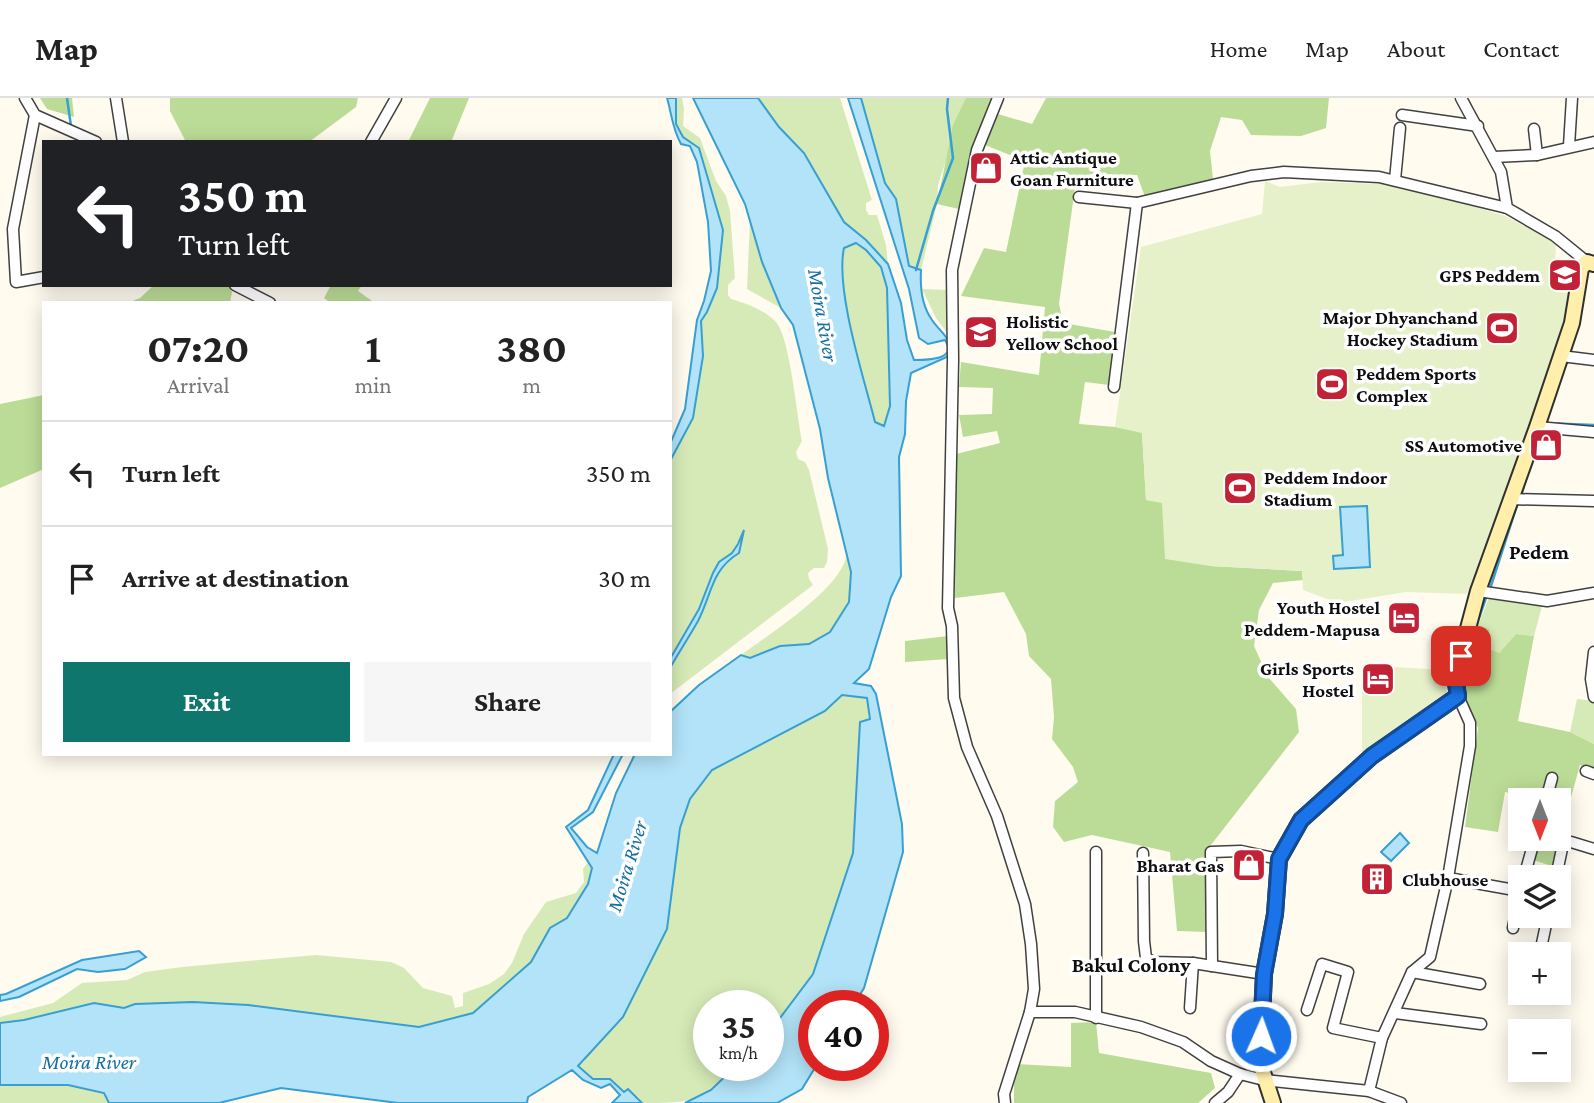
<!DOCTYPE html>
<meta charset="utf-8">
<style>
body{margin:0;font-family:"Crimson Pro",serif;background:#f6f6f6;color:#222;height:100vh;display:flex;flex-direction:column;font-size:26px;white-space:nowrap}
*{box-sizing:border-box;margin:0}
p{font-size:23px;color:#767676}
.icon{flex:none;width:38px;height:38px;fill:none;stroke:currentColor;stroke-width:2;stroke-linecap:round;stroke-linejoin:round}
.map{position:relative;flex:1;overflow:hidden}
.side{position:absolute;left:42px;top:203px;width:630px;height:455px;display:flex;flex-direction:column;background:#fff;border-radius:0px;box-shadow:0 4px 18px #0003}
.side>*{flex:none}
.banner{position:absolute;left:42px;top:42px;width:630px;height:147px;border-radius:0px;box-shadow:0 4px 18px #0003;background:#202124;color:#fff;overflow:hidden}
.needle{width:46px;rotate:180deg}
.buttons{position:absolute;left:1508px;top:690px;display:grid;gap:14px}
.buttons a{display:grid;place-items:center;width:63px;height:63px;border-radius:0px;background:#fff;box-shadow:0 4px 18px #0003;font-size:35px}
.speed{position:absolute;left:693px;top:892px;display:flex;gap:14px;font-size:35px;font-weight:700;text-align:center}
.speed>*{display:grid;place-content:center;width:91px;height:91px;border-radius:50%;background:#fff;box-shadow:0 4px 18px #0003;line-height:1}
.speed small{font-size:18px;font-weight:400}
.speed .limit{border:10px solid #d22;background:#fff;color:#111}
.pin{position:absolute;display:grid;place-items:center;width:60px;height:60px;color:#fff;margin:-30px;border-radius:14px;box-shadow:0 4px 10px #0006}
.me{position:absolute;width:77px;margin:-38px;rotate:2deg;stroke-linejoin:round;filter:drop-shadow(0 0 5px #0008)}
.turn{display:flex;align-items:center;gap:24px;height:147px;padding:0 21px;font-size:32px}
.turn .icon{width:91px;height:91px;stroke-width:2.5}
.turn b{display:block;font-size:49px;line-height:60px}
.eta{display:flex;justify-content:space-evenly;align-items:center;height:119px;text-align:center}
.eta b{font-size:42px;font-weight:700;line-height:49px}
.cta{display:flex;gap:14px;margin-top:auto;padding:14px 21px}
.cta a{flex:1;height:80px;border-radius:0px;background:#0f766e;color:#fff;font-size:28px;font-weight:700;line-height:80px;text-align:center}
.cta a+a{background:#f6f6f6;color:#222}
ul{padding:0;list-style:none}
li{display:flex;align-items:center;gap:21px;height:105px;padding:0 21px;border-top:2px solid #e0e0e0}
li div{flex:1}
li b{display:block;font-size:26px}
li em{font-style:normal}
header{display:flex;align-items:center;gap:42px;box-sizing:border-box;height:98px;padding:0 35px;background:#fff;border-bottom:2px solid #e0e0e0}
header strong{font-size:33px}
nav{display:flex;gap:38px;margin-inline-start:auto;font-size:24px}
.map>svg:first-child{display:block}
</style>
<header>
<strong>Map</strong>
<nav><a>Home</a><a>Map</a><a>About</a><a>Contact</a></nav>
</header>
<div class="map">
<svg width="1594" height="1005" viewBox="0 0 1594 1005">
<rect width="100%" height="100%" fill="#fffbef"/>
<!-- green -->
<g fill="#d6eab7">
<path d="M676,0H682L684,11L683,28L700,40L716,83L726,98L730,113L735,180L728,187V197L731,201C745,205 765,212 776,224C790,240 797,318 802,343L796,354L798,361L805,364L809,372L828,451L827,464L824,470H814L808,475L809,481L813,487L670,596V570L698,523L719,471L739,455L743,435L732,455L719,464L699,511L670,561V363L693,320L703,258L701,223L708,214L717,190L706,74L699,50L683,39L676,26Z"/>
<path d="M758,0H840L872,102L866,105V112L869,117H877L886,147L888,166L866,142L844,124L804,55L779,29Z"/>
<path d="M861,0H966L938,87L937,106L921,172L909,168L896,101L885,85Z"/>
<path d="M750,121L762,164L781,210L747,191Z"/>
<path d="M855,145L866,152L881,169L887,190L890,308L884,328L875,324C864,280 835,192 844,150Z"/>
<path d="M922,191L948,192V236L936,220Z"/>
<path d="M847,454L851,474L849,504L831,534L809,546L780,548L750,560L741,557C769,536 845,489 847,454Z"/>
<path d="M1490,498L1542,508L1534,538L1516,536L1499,555L1490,551L1489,531L1478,527Z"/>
<path d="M842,597L867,600L870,622L860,625L853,756L813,876L768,936V908H709V968H736C699,1004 694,1005 642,1005L628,991L625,994L610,981H593L578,968L583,965L667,831L680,730L690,701L712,672L825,613Z"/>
<path d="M1577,601L1594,603V646L1570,634Z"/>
<path d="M588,764L592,770L588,786L567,820L550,830L531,864L473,915L419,929L248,907L193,904L135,906L124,910L94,905L24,922L0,925V919L53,905L82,885L127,882L145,874L182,869L316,857L391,864L404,870L423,890L452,898L455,910L463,908V895L489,886L504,876L512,865L524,836L546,804L576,795L584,784L583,771Z"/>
<path d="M0,987H68L104,995L109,1005H0Z"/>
</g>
<!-- forest -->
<g fill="#bbdc96">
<path d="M40,0H72L74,19L47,11Z"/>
<path d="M170,0H358L356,9L309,44H186L170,13Z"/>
<path d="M430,0H469L451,44H408Z"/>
<path d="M966,0H992L977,36L959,111L937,106L953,27Z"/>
<path d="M1046,0H1329L1326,30L1301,38L1251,37L1242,22L1221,19L1210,53L1213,81L1145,99L1137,77L1091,76L1076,82L1059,206L1063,225L1115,234L1109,287L1085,284L1079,326L1115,329L1142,334L1146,402L1162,404L1210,468L1302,473L1303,482L1273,485L1259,512L1254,548L1268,579L1296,611L1299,634L1207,752V834L1177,833L1170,754L1092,737L1064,744L1053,729L1055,703L1078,684L1073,669L1052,641L1054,619L1051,581L1029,558L1026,536L1004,494L955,500L956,356L1000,345L997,333L963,339L959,317L992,316L993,290L959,289L961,264L1039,277L1045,209L961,198L984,150L1006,154L1025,63L985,47L998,16L1032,26Z"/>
<path d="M154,187H228L232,194L230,205H128L140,200Z"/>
<path d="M331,187H362L358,193L375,205H331L324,200Z"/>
<path d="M44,297V371L0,390V306Z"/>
<path d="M1478,527L1489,531L1490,551L1499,555L1516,536L1534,538L1518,623L1570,634L1594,646V671L1580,667L1552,768L1533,762L1539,740H1559V702H1537L1505,694L1498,734L1465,729L1478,630L1464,599L1461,576Z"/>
<path d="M948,538V561L905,564V543Z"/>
<path d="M1096,924L1099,955L1211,975L1215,990L1198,1005H1014V966L1071,969V925Z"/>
</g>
<!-- pitch -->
<g fill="#e6f1c9">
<path d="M1265,83L1280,89L1321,84L1383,86L1467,106L1505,118L1556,144L1554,194L1573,195L1550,269L1467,496L1406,494L1338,505L1303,492L1302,473L1210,468L1165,461L1162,405L1146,402L1142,335L1115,329L1141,149L1262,116Z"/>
<path d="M1362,567L1444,572L1447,599L1362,658Z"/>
</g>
<!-- water -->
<g fill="#b2e3f8" stroke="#379fd1" stroke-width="2" fill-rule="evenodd">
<path d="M667,0H676V26L683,39L699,50L723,132L717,190L707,214L701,223L703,258L693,320L670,363V346L685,311L697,222L704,203L711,173L708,124L697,64L690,48L681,46C672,30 672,17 667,0Z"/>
<path d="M693,0H758L779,29L804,55L844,124L866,142L888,166L901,205L907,242L914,262C927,262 958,262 945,242L928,246L919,240L909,191L848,0H861L885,85L896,101L909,168L921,172C920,189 921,207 932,222C940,234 951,239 951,255L947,259L911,275L906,303L905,336L899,359L901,478L891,499L869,571L854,585L871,588L876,596L902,726L903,754L864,890L853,908H814V968H816L802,991L777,1005H685L711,992L736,968H768V936L813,876L853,755L860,624L870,621L867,600L842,597L825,613L712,672L690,701L680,730L667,831L623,919L578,968L593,981H610L624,994L628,991L642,1005H612L620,997L610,986L601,990L583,982L572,972L528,999L527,1005H398L281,990L219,1005H109L104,995L68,987H0V925L24,922L94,905L124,910L135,906L193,904L248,907L419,929L473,915L531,864L550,830L567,820L588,786L592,770L566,729L588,712L614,656H623L593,714L571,730L587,749L597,755L616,695L635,656H670V614L699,587L741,557L750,560L780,548L809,546L830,534L849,504L851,474L828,380L820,331L793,227L781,210L762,164L745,106ZM856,145L866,152L881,169L887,190L890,308L884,328L875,324C864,280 835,192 844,150Z"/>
<path d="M1367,408L1370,469L1334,471L1333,458L1343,457L1340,409Z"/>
<path d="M744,432L739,455C711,472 712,496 698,523C689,539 679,554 670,570V561L699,511L713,475L719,464L732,455L738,446Z"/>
<path d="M1400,735L1409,745L1391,763L1381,754Z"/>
<path d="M139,853L146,859L125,871L98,874L77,871L19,899L0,903V897L6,896L82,862Z"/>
</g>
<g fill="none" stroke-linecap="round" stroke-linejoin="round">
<!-- stream -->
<g stroke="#379fd1" stroke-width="2.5">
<path d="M67,0L71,28"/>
<path d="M916,172L933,113L953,60L947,11L948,0"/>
<path d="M1544,325L1594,327"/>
<path d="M1521,398L1529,371"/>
<path d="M1490,491L1518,404"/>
<path d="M1472,540L1487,497"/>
</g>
<!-- street casing -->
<g stroke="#414141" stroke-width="13">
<g id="street">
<path d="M25,0L35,17L96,44"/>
<path d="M116,0L123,44"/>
<path d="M998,0L977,52L952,172L953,262L948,510L952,528L954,600L967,649L997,718L1025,806L1031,846L1034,891L1030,914L1004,996L1005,1005"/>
<path d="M1461,0L1501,74L1507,110L1555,138L1587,164"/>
<path d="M35,17L13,131L16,184L44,179"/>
<path d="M1402,17L1478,28"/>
<path d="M1534,31L1537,57"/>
<path d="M371,44L396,0"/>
<path d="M1569,48L1572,0"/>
<path d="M1494,59L1537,57L1594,44"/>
<path d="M1395,82L1400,30"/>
<path d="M1079,99L1137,105L1251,78L1284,74L1379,79L1507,110"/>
<path d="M235,187L270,205"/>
<path d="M1561,258L1594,262"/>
<path d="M1114,289L1137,105"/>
<path d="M1537,329L1594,334"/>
<path d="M1510,401L1594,403"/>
<path d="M1478,493L1547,503L1594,495"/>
<path d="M1594,554L1591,581L1594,599"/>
<path d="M1586,673L1594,676"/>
<path d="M1546,702L1552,680"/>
<path d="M1143,755L1144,843L1146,860L1154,864L1193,865L1264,876"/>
<path d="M1524,779L1535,740"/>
<path d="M1556,779L1563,746L1571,744L1594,751"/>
<path d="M1448,780L1520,793"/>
<path d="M1513,830L1521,789"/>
<path d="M1541,850L1548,817"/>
<path d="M1212,868L1211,754L1241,753L1279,761"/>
<path d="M1412,874L1480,886"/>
<path d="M1190,910L1193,865"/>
<path d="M1307,912L1322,866L1348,874L1333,930L1382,940"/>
<path d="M1030,914H1075L1141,929L1183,944L1211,963L1240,976L1264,982L1369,993L1401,1005"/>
<path d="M1395,915L1481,926"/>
<path d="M1096,920V754"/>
<path d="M1369,993L1382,940L1412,874L1430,859L1448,780L1470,648V625L1458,598"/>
<path d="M1215,1005L1228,994L1240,976"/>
</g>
</g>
<!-- secondary casing -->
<g stroke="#303030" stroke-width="18">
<path id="secondary" d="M1273,1005L1260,965L1264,876L1275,816L1279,761L1301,722L1372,658L1458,598L1455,579L1478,493L1537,329L1572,225L1581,170L1587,164L1594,166"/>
</g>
<!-- street -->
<use href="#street" stroke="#fff" stroke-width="10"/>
<!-- secondary -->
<use href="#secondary" stroke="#ffefaa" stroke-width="14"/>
</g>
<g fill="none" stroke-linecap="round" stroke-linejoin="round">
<!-- route casing -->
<g stroke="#114b97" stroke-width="18">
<path id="route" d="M1261,938L1264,876L1275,816L1279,761L1301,722L1372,658L1458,598L1455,579L1461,558"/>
</g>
<!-- route -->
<use href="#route" stroke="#1a73e8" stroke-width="12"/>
</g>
<!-- icons -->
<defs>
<g id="shop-square" transform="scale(1.75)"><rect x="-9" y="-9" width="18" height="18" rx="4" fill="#c22235" stroke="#fff"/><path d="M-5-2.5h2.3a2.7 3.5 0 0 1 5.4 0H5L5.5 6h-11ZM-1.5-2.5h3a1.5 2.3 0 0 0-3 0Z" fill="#fff"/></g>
<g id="school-square" transform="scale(1.75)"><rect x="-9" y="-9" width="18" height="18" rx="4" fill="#c22235" stroke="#fff"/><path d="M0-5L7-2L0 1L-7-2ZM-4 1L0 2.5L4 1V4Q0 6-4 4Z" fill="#fff"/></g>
<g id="stadium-square" transform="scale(1.75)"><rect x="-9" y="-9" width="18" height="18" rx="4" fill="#c22235" stroke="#fff"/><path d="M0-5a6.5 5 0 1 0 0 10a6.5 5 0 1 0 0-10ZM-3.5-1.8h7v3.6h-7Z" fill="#fff"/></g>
<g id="hotel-square" transform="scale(1.75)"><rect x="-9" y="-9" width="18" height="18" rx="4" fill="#c22235" stroke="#fff"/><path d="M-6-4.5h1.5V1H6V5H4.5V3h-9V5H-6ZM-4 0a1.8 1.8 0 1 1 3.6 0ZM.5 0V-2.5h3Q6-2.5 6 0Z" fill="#fff"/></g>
<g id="building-square" transform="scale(1.75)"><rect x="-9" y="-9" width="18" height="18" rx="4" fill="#c22235" stroke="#fff"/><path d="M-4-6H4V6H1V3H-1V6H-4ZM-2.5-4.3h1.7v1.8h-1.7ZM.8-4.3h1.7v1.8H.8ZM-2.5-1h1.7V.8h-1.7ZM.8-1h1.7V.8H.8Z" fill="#fff"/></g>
</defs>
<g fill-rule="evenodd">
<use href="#shop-square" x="986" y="70"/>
<use href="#school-square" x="1565" y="177"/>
<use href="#stadium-square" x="1502" y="230"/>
<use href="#school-square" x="981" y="234"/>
<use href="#stadium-square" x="1332" y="286"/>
<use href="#shop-square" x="1546" y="347"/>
<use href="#stadium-square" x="1240" y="390"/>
<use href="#hotel-square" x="1404" y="520"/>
<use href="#hotel-square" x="1378" y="581"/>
<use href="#shop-square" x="1249" y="767"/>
<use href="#building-square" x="1377" y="781"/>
</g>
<g text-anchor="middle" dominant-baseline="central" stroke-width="7" stroke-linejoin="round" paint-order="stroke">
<!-- poi labels -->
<g font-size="19" font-weight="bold" fill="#0e0e0e" stroke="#fff" text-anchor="end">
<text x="1010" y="59" text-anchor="start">Attic Antique<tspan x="1010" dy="22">Goan Furniture</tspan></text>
<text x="1540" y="177">GPS Peddem</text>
<text x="1478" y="219">Major Dhyanchand<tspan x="1478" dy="22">Hockey Stadium</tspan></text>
<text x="1006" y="223" text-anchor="start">Holistic<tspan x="1006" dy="22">Yellow School</tspan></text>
<text x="1356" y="275" text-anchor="start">Peddem Sports<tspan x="1356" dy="22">Complex</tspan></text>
<text x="1522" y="347">SS Automotive</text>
<text x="1264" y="379" text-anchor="start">Peddem Indoor<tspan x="1264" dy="22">Stadium</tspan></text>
<text x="1380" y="509">Youth Hostel<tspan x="1380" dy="22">Peddem-Mapusa</tspan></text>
<text x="1354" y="570">Girls Sports<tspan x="1354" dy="22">Hostel</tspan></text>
<text x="1224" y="767">Bharat Gas</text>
<text x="1402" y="781" text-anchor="start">Clubhouse</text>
</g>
<!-- water labels -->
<g font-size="21" font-style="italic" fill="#146fa3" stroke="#fff">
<text transform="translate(823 217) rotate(80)">Moira River</text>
<text transform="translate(627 768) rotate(-73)">Moira River</text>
<text x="89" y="964">Moira River</text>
</g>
<!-- neighbourhood labels -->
<g font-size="21" font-weight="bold" fill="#0e0e0e" stroke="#fff">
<text x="1539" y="454">Pedem</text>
<text x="1131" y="867">Bakul Colony</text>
</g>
</g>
</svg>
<div class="buttons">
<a><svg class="needle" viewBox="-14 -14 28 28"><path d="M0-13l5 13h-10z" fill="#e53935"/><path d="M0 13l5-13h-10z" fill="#767676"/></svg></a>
<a><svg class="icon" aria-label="layers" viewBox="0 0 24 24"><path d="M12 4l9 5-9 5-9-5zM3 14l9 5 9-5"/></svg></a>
<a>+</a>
<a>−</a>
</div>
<div class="speed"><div>35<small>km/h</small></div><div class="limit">40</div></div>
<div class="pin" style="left:1461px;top:558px;background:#d93025"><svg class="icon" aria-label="arrive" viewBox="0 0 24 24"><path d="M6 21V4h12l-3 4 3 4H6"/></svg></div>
<svg class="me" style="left:1261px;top:938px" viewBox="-20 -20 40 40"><circle r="17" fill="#1a73e8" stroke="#fff" stroke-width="3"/><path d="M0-11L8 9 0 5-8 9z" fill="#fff"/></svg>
<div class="banner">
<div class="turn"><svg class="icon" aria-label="left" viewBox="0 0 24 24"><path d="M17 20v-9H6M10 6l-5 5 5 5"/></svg><div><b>350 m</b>Turn left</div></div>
</div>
<section class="side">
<div class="eta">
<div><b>07:20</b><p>Arrival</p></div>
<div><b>1</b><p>min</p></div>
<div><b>380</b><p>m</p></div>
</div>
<ul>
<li><svg class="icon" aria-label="left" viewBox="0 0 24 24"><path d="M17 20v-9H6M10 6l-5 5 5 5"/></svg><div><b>Turn left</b></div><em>350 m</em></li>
<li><svg class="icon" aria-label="arrive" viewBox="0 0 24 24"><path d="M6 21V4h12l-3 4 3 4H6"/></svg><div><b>Arrive at destination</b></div><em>30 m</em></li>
</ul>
<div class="cta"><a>Exit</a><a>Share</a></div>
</section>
</div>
